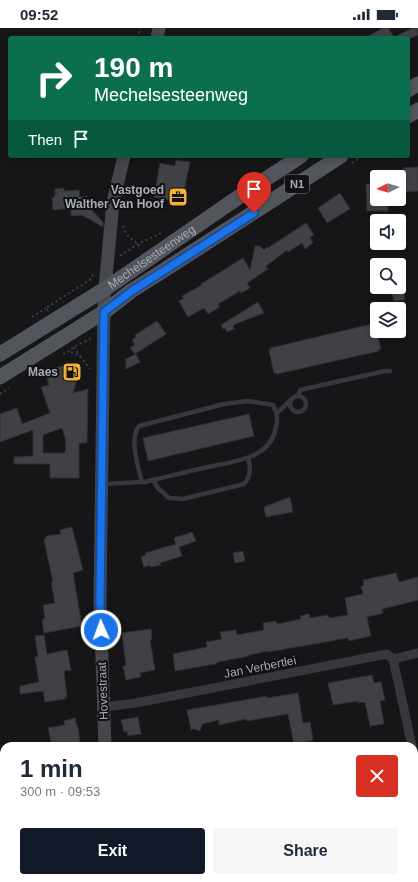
<!DOCTYPE html>
<meta charset="utf-8">
<style>
body{margin:0;font-family:Helvetica,sans-serif;background:#f6f6f7;color:#1f2937;height:100vh;display:flex;flex-direction:column;font-size:15px;white-space:nowrap}
*{box-sizing:border-box;margin:0}
p{font-size:13px;color:#747a83}
.icon{flex:none;width:22px;height:22px;fill:none;stroke:currentColor;stroke-width:2;stroke-linecap:round;stroke-linejoin:round}
.map{position:relative;flex:1;overflow:hidden}
.side{position:absolute;left:0px;top:714px;width:418px;height:140px;display:flex;flex-direction:column;background:#fff;border-radius:12px 12px 0 0;box-shadow:0 2px 6px #0003}
.side>*{flex:none}
.top-card{position:absolute;left:8px;top:8px;width:402px;height:122px;border-radius:4px;box-shadow:0 2px 6px #0003;background:#0b6e4f;color:#fff;overflow:hidden}
.needle{width:26px;rotate:265deg}
.buttons{position:absolute;left:370px;top:142px;display:grid;gap:8px}
.buttons a{display:grid;place-items:center;width:36px;height:36px;border-radius:4px;background:#fff;box-shadow:0 2px 6px #0003;font-size:20px}
.pin{position:absolute;display:grid;place-items:center;width:34px;height:34px;color:#fff;margin:-41px -17px;border-radius:50% 50% 50% 0;rotate:-45deg;box-shadow:0 0 4px #0007}
.pin .icon{rotate:45deg}
.me{position:absolute;width:44px;margin:-22px;rotate:358deg;stroke-linejoin:round;filter:drop-shadow(0 0 3px #0008)}
.turn{display:flex;align-items:center;gap:14px;height:84px;padding:0 20px;font-size:18px}
.turn .icon{width:52px;height:52px;stroke-width:2.5}
.turn b{display:block;font-size:28px;line-height:34px}
.then{display:flex;align-items:center;height:38px;padding:0 20px;background:#0003;gap:8px;font-size:15px}
.round{display:grid;place-items:center;flex:none;width:42px;height:42px;border-radius:4px;background:#f6f6f7}
.headline{display:flex;align-items:center;justify-content:space-between;height:68px;padding:0 20px}
h1{font-size:24px;font-weight:700;line-height:30px}
.cta{display:flex;gap:8px;margin-top:auto;padding:8px 20px}
.cta a{flex:1;height:46px;border-radius:4px;background:#111827;color:#fff;font-size:16px;font-weight:700;line-height:46px;text-align:center}
.cta a+a{background:#f6f6f7;color:#1f2937}
.status{display:flex;justify-content:space-between;align-items:center;height:28px;padding:0 20px;background:#fff;direction:ltr}
.status svg{height:11px;fill:currentColor}
.map>svg:first-child{display:block}
</style>
<div class="status"><b>09:52</b><svg viewBox="0 0 49 12"><path d="M0 12V9h3v3zM5 12V6h3v6zM10 12V3h3v9zM15 12V0h3v12zM26 1h20v11H26zM47 4h2v5h-2z"/></svg></div>
<div class="map">
<svg width="418" height="854" viewBox="0 0 418 854">
<rect width="100%" height="100%" fill="#161618"/>
<!-- building -->
<g fill="#404145" stroke="#303034" fill-rule="evenodd">
<path d="M383,0H388L394,9L413,0H418V7L411,10H365Z"/>
<path d="M176,132L190,134L183,168L176,173L154,169L160,135L175,138Z"/>
<path d="M418,139V163L404,164L403,140Z"/>
<path d="M366,156H377V171H388V183H367Z"/>
<path d="M64,160V163L79,162L80,169L87,168L88,178L103,194V199L82,187L71,188V180L53,182L52,170L55,169V161Z"/>
<path d="M340,165L350,181L327,195L318,180Z"/>
<path d="M306,195L314,207L310,209L313,215L305,221L302,215L288,224L287,222L266,238L268,241L247,255L250,260L241,265L240,263L218,276L220,279L208,286L204,280L188,289L179,273L184,270L182,268L202,257L201,256L243,230L250,242L255,218H260L264,222L267,219L268,220Z"/>
<path d="M390,259H404L405,272L394,273Z"/>
<path d="M258,274L264,285L233,297L234,301L227,304L225,300L223,301L221,297Z"/>
<path d="M157,293L166,306L135,326L130,320L135,317L132,312L136,309L135,307Z"/>
<path d="M372,296L373,298L375,297L381,321H378L379,323L277,346L276,345H274L269,322H271L270,320Z"/>
<path d="M136,326L140,334L126,341V331Z"/>
<path d="M75,334L78,348L73,365L88,361L87,415H79V450H50V436H14V429L33,428V402L0,414V386L17,380L22,396L50,385L41,359L49,357L45,343ZM62,400L66,413L65,425H43V407Z"/>
<path d="M249,386L254,408L148,433L143,410Z"/>
<path d="M290,469L293,484L266,489L264,479Z"/>
<path d="M72,499L83,542L73,545L82,598L44,605L42,591H45L43,577L55,575L51,554H53L44,512L47,508L61,506L60,502Z"/>
<path d="M192,504L196,513L179,519L182,528L160,535L161,537L151,539L150,537L144,539L141,529L146,527L145,525L176,516L174,510Z"/>
<path d="M243,523L245,533L235,535L233,525Z"/>
<path d="M396,545L399,554L418,549V572L382,581L383,585L367,589L371,608L349,613L348,610L268,624V623L249,627V628L218,634L215,636L175,643L173,626L207,619L206,614L222,611L220,604L236,602L237,607L264,602L263,595L276,593L277,596L301,591L300,588L309,586L310,590L328,587L329,590L348,587L345,570L363,566L361,558H364L363,552Z"/>
<path d="M151,601L152,611L150,612L155,642L140,645L141,649L126,652L123,638L126,637L122,605Z"/>
<path d="M44,607L47,626L67,622L71,642L64,643L67,669H65V671L45,674L43,663L20,666V658L39,654L35,629H38L35,608Z"/>
<path d="M372,647L374,655L381,654L385,672L380,673L384,696L370,698L365,674L358,675V673L333,677L328,655Z"/>
<path d="M298,665L303,695L310,694L313,711L311,713L294,716L288,686L247,693L246,691L219,697V692L202,696L200,703L194,701L191,702L187,682L267,668V670Z"/>
<path d="M138,689L141,706L128,708L127,703L124,704L121,692Z"/>
<path d="M75,690L77,699H78L80,714L52,718L48,700L65,697L64,693Z"/>
</g>
<g fill="none" stroke-linecap="round" stroke-linejoin="round">
<!-- path -->
<g stroke="#3d3f44" stroke-width="2" stroke-dasharray="2 3" stroke-linecap="butt">
<path d="M138,10L140,0"/>
<path d="M352,135L362,128"/>
<path d="M123,198C127,212 134,210 141,220"/>
<path d="M120,228L138,216L161,205"/>
<path d="M48,283L46,280L91,251L94,244"/>
<path d="M32,289L46,280"/>
<path d="M74,319L80,328"/>
<path d="M71,324L80,328L90,341"/>
<path d="M63,326C70,324 70,322 74,319C79,316 87,313 92,309"/>
<path d="M0,366L9,360"/>
</g>
<!-- lane -->
<g stroke="#37383d" stroke-width="4.5">
<path d="M298,368L300,362L385,343H390"/>
<circle cx="298" cy="376" r="8"/>
<path d="M277,385L292,371"/>
<path d="M153,452L158,460L169,470L183,471L244,456C251,449 251,438 248,430"/>
<path d="M103,456L142,454H145C164,449 183,445 203,440C227,434 268,433 275,403C278,393 278,387 273,377L248,373L224,376L139,398C129,410 138,439 142,454"/>
</g>
<!-- street -->
<g stroke="#37383d" stroke-width="9">
<path d="M393,631L412,718"/>
<path d="M393,631L418,625"/>
<path d="M104,679L136,675L387,626L393,631"/>
<path d="M414,726L418,744"/>
<path d="M414,768H418"/>
</g>
<!-- secondary -->
<g stroke="#45474d" stroke-width="13">
<path d="M157,10L159,0"/>
<path d="M105,718L100,573L104,271L113,174L124,128"/>
<path d="M116,850L117,854"/>
</g>
<!-- primary -->
<g stroke="#53555c" stroke-width="15">
<path d="M408,62L418,56"/>
<path d="M408,88L418,82"/>
<path id="s1" d="M0,326L105,261L246,164L301,128"/>
<path d="M0,349L104,284L131,263L158,246L341,128"/>
</g>
</g>
<g fill="none" stroke-linecap="round" stroke-linejoin="round">
<!-- route casing -->
<g stroke="#114b97" stroke-width="10">
<path id="route" d="M101,602L100,573L104,284L132,263L254,185"/>
</g>
<!-- route -->
<use href="#route" stroke="#1a73e8" stroke-width="7"/>
</g>
<!-- icons -->
<defs>
<g id="office-square" transform="scale(1)"><rect x="-9" y="-9" width="18" height="18" rx="4" fill="#f2b134" stroke="#111113"/><path d="M-6-3h4V-5.5h4V-3h4V5H-6ZM-1-4.5V-3h2v-1.5ZM-6 0V1H6V0Z" fill="#111"/></g>
<g id="fuel-square" transform="scale(1)"><rect x="-9" y="-9" width="18" height="18" rx="4" fill="#f2b134" stroke="#111113"/><path d="M-5.5-6h7V0h2V4h1.3V-2.5L3-4.5l.8-.8L6-3V5H2.5V1h-1V6h-7ZM-4.2-4.7v3.2H.2V-4.7Z" fill="#111"/></g>
</defs>
<g fill-rule="evenodd">
<use href="#office-square" x="178" y="169"/>
<use href="#fuel-square" x="72" y="344"/>
</g>
<g text-anchor="middle" dominant-baseline="central" stroke-width="4" stroke-linejoin="round" paint-order="stroke">
<!-- shield labels -->
<rect fill="#111113" stroke="#7b7e86" stroke-width="1" x="285" y="147" width="24" height="18" rx="3"/>
<g font-size="11" font-weight="bold" fill="#a8adb8">
<text x="297" y="156">N1</text>
</g>
<!-- poi labels -->
<g font-size="12" font-weight="bold" fill="#a8adb8" stroke="#111113" text-anchor="end">
<text x="164" y="162">Vastgoed<tspan x="164" dy="14">Walther Van Hoof</tspan></text>
<text x="58" y="344">Maes</text>
</g>
<!-- street labels -->
<g font-size="12" fill="#a8adb8" stroke="#111113">
<text stroke="none"><textPath href="#s1" startOffset="180">Mechelsesteenweg</textPath></text>
<text transform="translate(260 639) rotate(-11)">Jan Verbertlei</text>
<text transform="translate(103 663) rotate(-92)">Hovestraat</text>
</g>
</g>
</svg>
<div class="buttons">
<a><svg class="needle" viewBox="-14 -14 28 28"><path d="M0-13l5 13h-10z" fill="#e53935"/><path d="M0 13l5-13h-10z" fill="#747a83"/></svg></a>
<a><svg class="icon" aria-label="sound" viewBox="0 0 24 24"><path d="M4 9h4l5-4v14l-5-4H4zM17 9q2 3 0 6"/></svg></a>
<a><svg class="icon" aria-label="search" viewBox="0 0 24 24"><circle cx="10" cy="10" r="6"/><path d="M15 15l6 6"/></svg></a>
<a><svg class="icon" aria-label="layers" viewBox="0 0 24 24"><path d="M12 4l9 5-9 5-9-5zM3 14l9 5 9-5"/></svg></a>
</div>
<div class="pin" style="left:254px;top:185px;background:#d93025"><svg class="icon" aria-label="arrive" viewBox="0 0 24 24"><path d="M6 21V4h12l-3 4 3 4H6"/></svg></div>
<svg class="me" style="left:101px;top:602px" viewBox="-20 -20 40 40"><circle r="17" fill="#1a73e8" stroke="#fff" stroke-width="3"/><path d="M0-11L8 9 0 5-8 9z" fill="#fff"/></svg>
<div class="top-card">
<div class="turn"><svg class="icon" aria-label="right" viewBox="0 0 24 24"><path d="M7 20v-9h11M14 6l5 5-5 5"/></svg><div><b>190 m</b>Mechelsesteenweg</div></div>
<div class="then">Then<svg class="icon" aria-label="arrive" viewBox="0 0 24 24"><path d="M6 21V4h12l-3 4 3 4H6"/></svg></div>
</div>
<section class="side">
<div class="headline"><div><h1>1 min</h1><p>300 m · 09:53</p></div><a class="round" style="background:#d93025;color:#fff"><svg class="icon" aria-label="close" viewBox="0 0 24 24"><path d="M6 6l12 12M18 6L6 18"/></svg></a></div>
<div class="cta"><a>Exit</a><a>Share</a></div>
</section>
</div>
